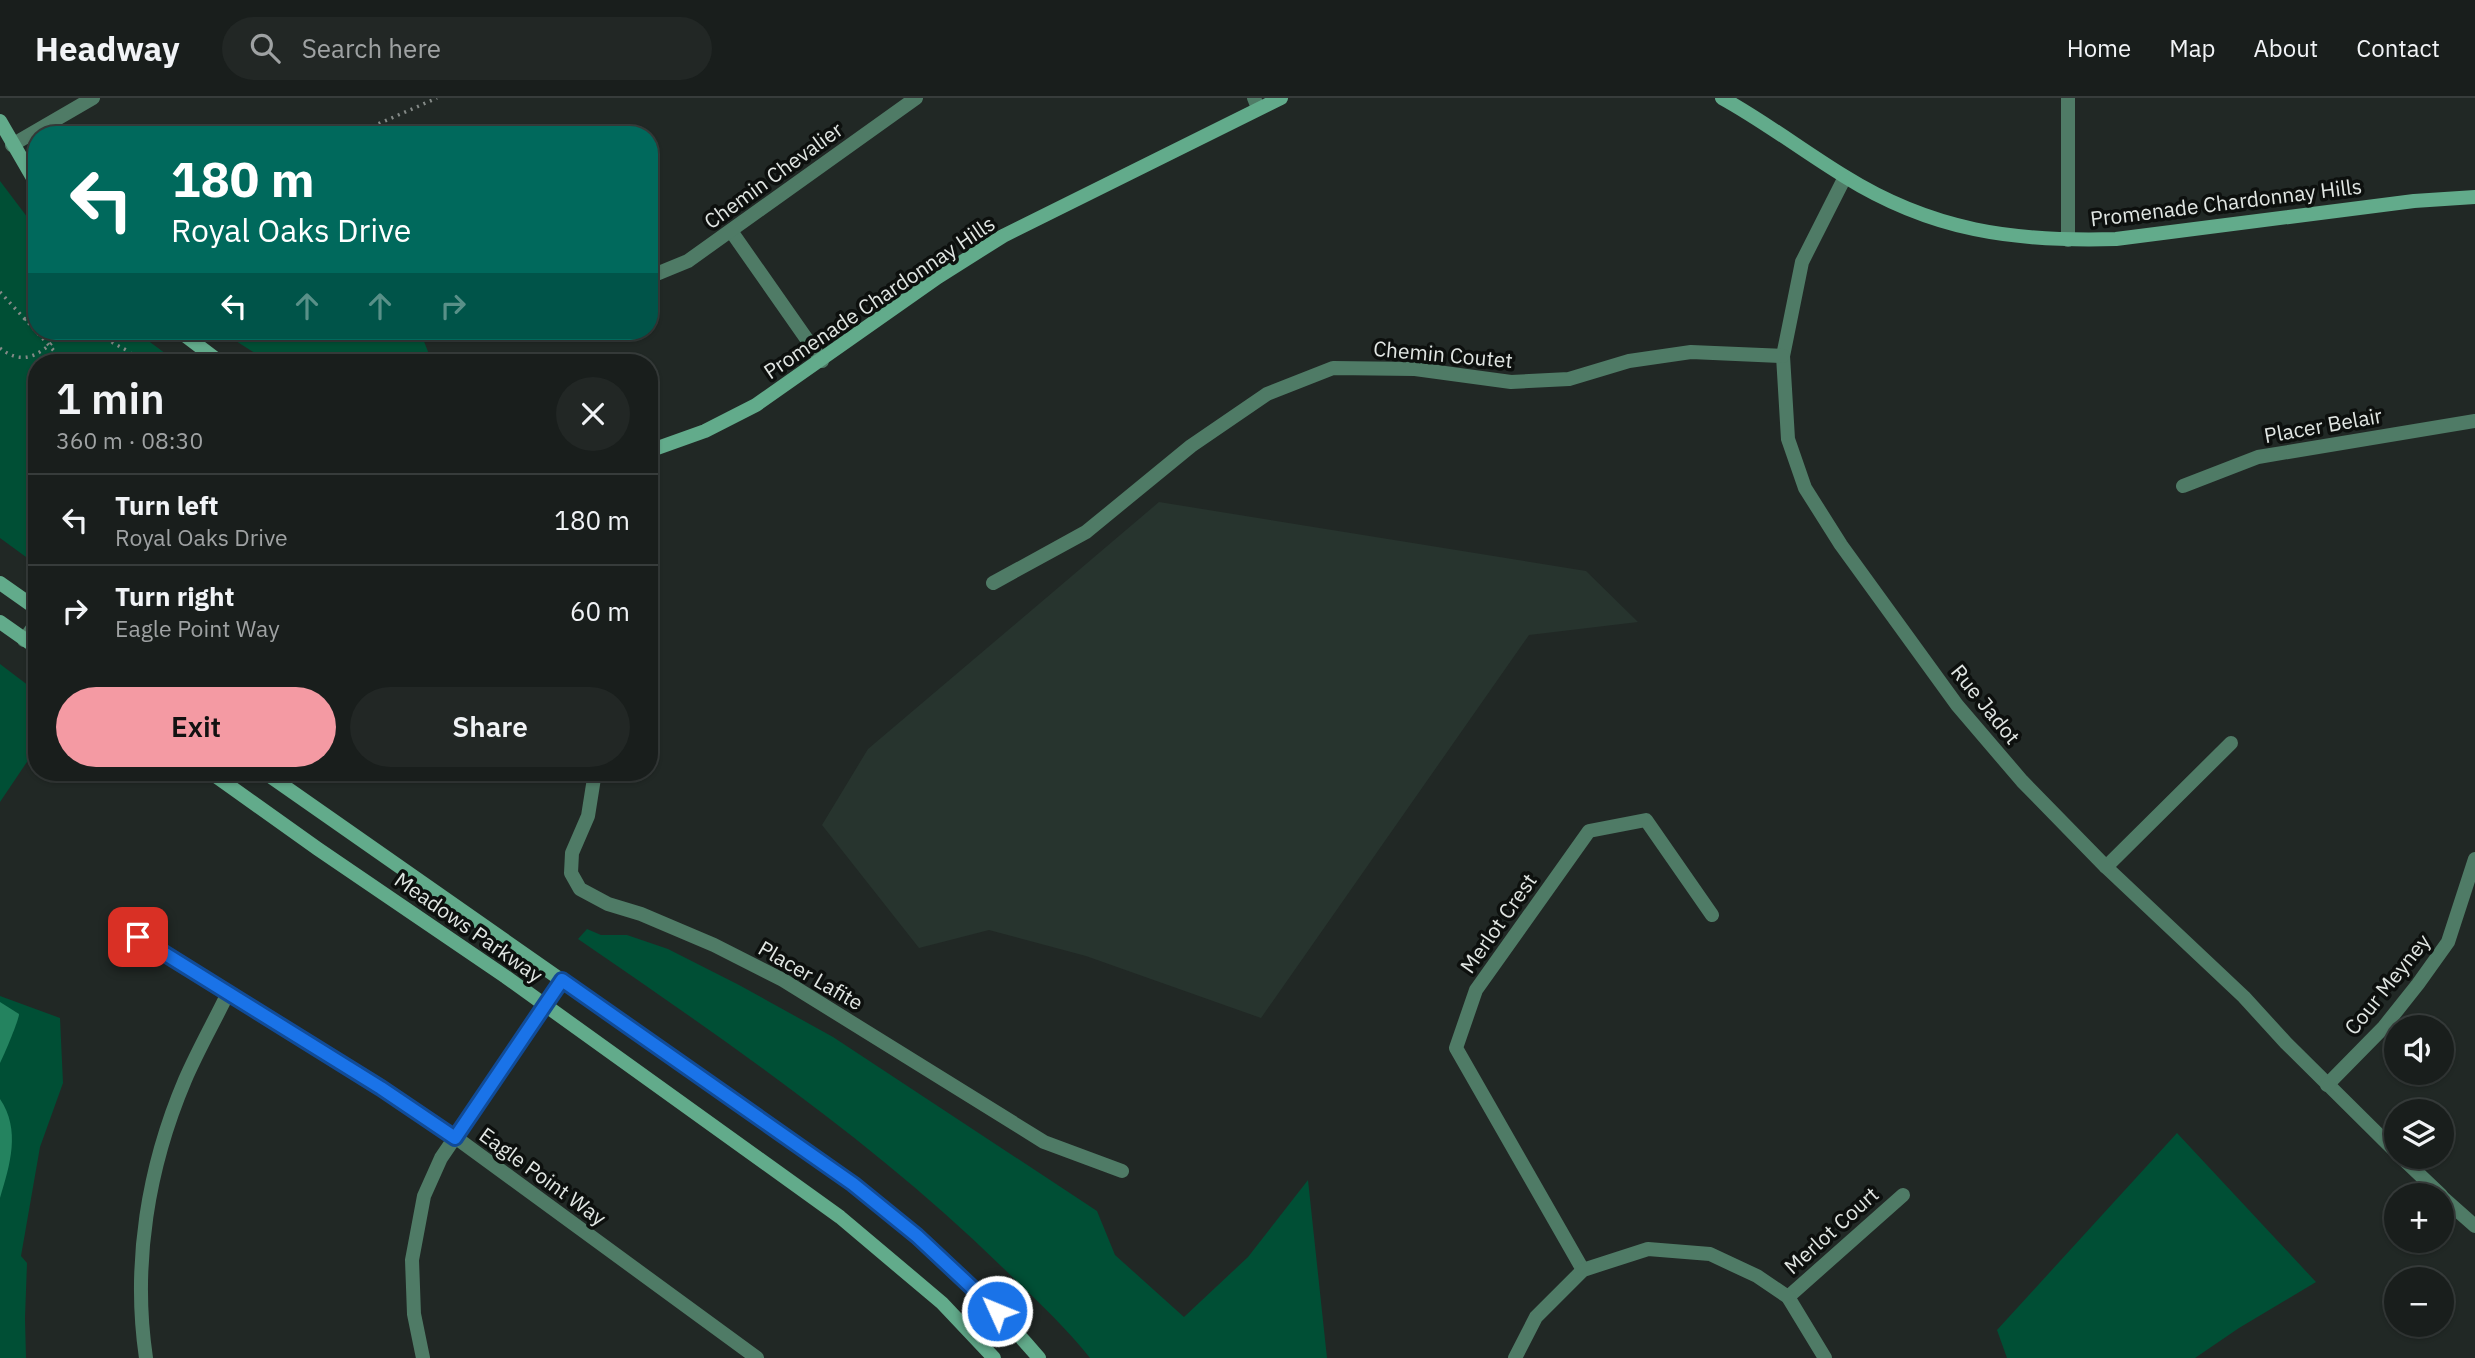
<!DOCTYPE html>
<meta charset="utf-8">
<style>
body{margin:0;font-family:"IBM Plex Sans",sans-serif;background:#222725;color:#f1f3f6;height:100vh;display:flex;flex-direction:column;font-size:26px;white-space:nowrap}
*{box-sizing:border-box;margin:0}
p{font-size:23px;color:#9fa2a3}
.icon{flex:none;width:38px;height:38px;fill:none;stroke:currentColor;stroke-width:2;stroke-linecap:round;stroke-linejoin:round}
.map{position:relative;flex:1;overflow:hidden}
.panel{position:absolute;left:28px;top:256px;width:630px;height:427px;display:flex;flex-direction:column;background:#191e1c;border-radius:28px;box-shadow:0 2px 5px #0004,0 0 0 2px #373c3b}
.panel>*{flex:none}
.banner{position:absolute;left:28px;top:28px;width:630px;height:214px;border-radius:28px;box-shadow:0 2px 5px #0004,0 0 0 2px #373c3b;background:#00695c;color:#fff;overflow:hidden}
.fabs{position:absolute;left:2384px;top:917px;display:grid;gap:14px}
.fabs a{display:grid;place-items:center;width:70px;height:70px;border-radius:50%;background:#191e1c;box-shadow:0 2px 5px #0004,0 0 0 2px #373c3b;font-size:35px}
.pin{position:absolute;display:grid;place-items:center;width:60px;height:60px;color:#fff;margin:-30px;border-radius:14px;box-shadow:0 4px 10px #0006}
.me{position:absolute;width:77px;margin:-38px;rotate:314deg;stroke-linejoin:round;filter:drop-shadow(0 0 5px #0008)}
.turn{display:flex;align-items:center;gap:24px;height:147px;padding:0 28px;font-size:32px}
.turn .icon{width:91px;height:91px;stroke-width:2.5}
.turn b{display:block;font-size:49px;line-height:60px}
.lanes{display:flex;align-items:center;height:66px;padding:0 28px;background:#0003;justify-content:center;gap:35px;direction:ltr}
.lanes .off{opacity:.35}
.round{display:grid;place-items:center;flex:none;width:74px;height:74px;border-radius:37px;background:#222725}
.overview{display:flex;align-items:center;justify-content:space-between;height:119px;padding:0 28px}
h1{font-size:42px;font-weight:600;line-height:52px}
.button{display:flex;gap:14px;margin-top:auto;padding:14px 28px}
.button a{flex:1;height:80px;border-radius:42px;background:#f49aa3;color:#111;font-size:28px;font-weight:600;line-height:80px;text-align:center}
.button a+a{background:#222725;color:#f1f3f6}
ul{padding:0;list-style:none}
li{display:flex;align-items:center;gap:21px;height:91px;padding:0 28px;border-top:2px solid #373c3b}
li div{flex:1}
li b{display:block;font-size:26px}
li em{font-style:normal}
header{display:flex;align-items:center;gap:42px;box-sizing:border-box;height:98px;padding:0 35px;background:#191e1c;border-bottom:2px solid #373c3b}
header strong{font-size:33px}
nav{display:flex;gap:38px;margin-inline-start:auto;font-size:24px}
.search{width:490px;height:63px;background:#222725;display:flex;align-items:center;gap:18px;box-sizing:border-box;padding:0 24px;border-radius:38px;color:#9fa2a3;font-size:26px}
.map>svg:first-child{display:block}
</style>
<header>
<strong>Headway</strong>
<div class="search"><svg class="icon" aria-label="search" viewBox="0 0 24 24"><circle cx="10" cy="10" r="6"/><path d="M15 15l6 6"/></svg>Search here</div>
<nav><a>Home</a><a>Map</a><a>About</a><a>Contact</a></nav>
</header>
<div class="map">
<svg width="2475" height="1260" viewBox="0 0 2475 1260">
<rect width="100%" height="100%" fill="#212825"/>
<!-- built -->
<path fill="#27342e" d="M1159,404L1586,473L1638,524L1529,537L1261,920L1086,858L989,832L919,850L822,727L868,651Z"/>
<!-- green -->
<g fill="#004f35">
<path d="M0,83L37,132V233H135L177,264H37V467L0,440Z"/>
<path d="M224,233H420L432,264H269L239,245Z"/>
<path d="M0,566L29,588L37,614V649L0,704Z"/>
<path d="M587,831L601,837H627L668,851L739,887L833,939L1097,1113L1115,1157L1184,1219L1248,1159L1308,1082L1327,1260H1090C1064,1227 1032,1198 1001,1168C874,1044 725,942 578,841Z"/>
<path d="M0,898L60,920L63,985L40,1049L21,1158L27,1165L25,1220L26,1260H0Z"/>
<path d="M2177,1035L2316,1184L2239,1230L2195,1260H2007L1997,1232Z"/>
</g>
<!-- water -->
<g fill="#24835f">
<path d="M0,904L19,916C19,922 4,957 0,965Z"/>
<path d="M0,1001C21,1032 10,1067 0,1100Z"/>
</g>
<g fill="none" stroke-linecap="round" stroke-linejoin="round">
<!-- path -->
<g stroke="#848a87" stroke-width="3.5" stroke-dasharray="2 5" stroke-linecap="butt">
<path d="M353,37L437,0"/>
<path d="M0,194L56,255L59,264"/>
<path d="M24,222L37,210"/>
<path d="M103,233L113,245L130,254L132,264"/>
<path d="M0,250C27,272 45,251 65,233"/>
</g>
<!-- street -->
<g stroke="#4f7b66" stroke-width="14">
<path d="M1254,0L1258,10"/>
<path d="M2068,0V142"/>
<path d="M12,47L93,0"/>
<path d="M1845,79L1802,164L1783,258L1788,341L1805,390L1841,447L1957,607L2022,683L2106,769L2244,899L2286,945L2396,1054"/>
<path d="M731,133L822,263"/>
<path d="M649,179L688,163L916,0"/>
<path d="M2183,388L2258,359L2475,323"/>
<path d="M993,485L1086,434L1191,348L1267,296L1333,270L1415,271L1511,284L1569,281L1629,263L1691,254L1783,258"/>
<path d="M24,542L37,524"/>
<path d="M595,674L588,718L572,755L571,775L580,791L608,806L641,816L714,847L783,882L1044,1044L1122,1073"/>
<path d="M2106,769L2231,645"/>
<path d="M120,828L381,990L455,1039L757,1260"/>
<path d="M2327,987L2383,930L2418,886L2448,844L2475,761"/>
<path d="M2401,1059L2441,1097"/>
<path d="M2441,1098L2475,1128"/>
<path d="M1583,1172L1456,950L1476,892L1589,733L1646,722L1712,817"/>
<path d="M1788,1199L1903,1097"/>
<path d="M146,1260C132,1166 148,1069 185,982C198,952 214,924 228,895"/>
<path d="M423,1260L414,1216L412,1162L424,1098L441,1060L562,882"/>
<path d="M1515,1260L1536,1219L1583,1172L1648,1151L1710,1156L1757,1178L1788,1199L1825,1260"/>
</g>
<!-- secondary -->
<g stroke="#62ab8b" stroke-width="14">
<path d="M1722,0C1764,23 1803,53 1844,78C1932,133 2014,144 2116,141L2414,103L2475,99"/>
<path d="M0,23L37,87"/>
<path d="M179,233L220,264"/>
<path d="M649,353L705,333L756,307L938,179L1003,138L1281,0"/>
<path d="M0,485L37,511"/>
<path d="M0,524L37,550"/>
<path d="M210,674L318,751L506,879L840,1119L942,1205L994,1260"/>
<path d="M264,674L853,1086C919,1140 984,1195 1039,1260"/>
</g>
</g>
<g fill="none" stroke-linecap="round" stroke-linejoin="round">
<!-- route casing -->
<g stroke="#114b97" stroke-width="18">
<path id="route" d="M138,839L381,990L455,1040L562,882L853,1086L917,1138L997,1213"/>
</g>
<!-- route -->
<use href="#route" stroke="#1a73e8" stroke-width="12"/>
</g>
<g text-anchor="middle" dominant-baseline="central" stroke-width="7" stroke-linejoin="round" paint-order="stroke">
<!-- street labels -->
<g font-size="21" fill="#e1e6e3" stroke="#0d100e">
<text transform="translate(773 77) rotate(-36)">Chemin Chevalier</text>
<text transform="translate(2226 104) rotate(-7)">Promenade Chardonnay Hills</text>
<text transform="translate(879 199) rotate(-34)">Promenade Chardonnay Hills</text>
<text transform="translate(1443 256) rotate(5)">Chemin Coutet</text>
<text transform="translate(2323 327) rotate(-10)">Placer Belair</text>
<text transform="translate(1986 606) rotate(51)">Rue Jadot</text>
<text transform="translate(1498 825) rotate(-55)">Merlot Crest</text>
<text transform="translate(469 829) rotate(35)">Meadows Parkway</text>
<text transform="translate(811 877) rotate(30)">Placer Lafite</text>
<text transform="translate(2387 886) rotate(-51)">Cour Meyney</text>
<text transform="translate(543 1078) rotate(36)">Eagle Point Way</text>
<text transform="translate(1831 1132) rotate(-42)">Merlot Court</text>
</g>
</g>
</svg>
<div class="fabs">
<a><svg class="icon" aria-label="sound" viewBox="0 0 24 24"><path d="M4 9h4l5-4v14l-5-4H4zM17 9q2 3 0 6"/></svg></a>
<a><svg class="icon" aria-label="layers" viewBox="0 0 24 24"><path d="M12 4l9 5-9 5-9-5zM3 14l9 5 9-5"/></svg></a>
<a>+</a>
<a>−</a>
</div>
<div class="pin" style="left:138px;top:839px;background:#d93025"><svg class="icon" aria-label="arrive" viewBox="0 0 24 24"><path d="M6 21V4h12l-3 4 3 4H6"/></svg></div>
<svg class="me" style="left:997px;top:1213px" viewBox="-20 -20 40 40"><circle r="17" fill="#1a73e8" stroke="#fff" stroke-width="3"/><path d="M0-11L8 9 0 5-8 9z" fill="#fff"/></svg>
<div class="banner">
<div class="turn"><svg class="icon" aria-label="left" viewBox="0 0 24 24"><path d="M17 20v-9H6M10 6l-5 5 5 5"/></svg><div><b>180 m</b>Royal Oaks Drive</div></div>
<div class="lanes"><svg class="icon" aria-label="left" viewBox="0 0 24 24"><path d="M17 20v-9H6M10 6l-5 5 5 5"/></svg><svg class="icon off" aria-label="ahead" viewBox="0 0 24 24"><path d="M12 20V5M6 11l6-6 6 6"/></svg><svg class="icon off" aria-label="ahead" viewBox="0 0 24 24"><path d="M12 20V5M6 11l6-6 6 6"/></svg><svg class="icon off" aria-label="right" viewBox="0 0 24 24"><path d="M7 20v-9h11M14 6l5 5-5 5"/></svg></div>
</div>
<section class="panel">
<div class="overview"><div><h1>1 min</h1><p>360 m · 08:30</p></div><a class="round"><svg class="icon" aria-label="close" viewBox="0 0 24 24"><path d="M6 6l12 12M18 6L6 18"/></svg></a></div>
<ul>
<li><svg class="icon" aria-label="left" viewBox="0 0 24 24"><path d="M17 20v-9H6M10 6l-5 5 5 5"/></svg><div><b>Turn left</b><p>Royal Oaks Drive</p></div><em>180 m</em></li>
<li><svg class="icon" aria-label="right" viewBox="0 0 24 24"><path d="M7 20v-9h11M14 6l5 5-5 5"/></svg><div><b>Turn right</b><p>Eagle Point Way</p></div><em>60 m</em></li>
</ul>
<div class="button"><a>Exit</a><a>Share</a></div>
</section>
</div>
